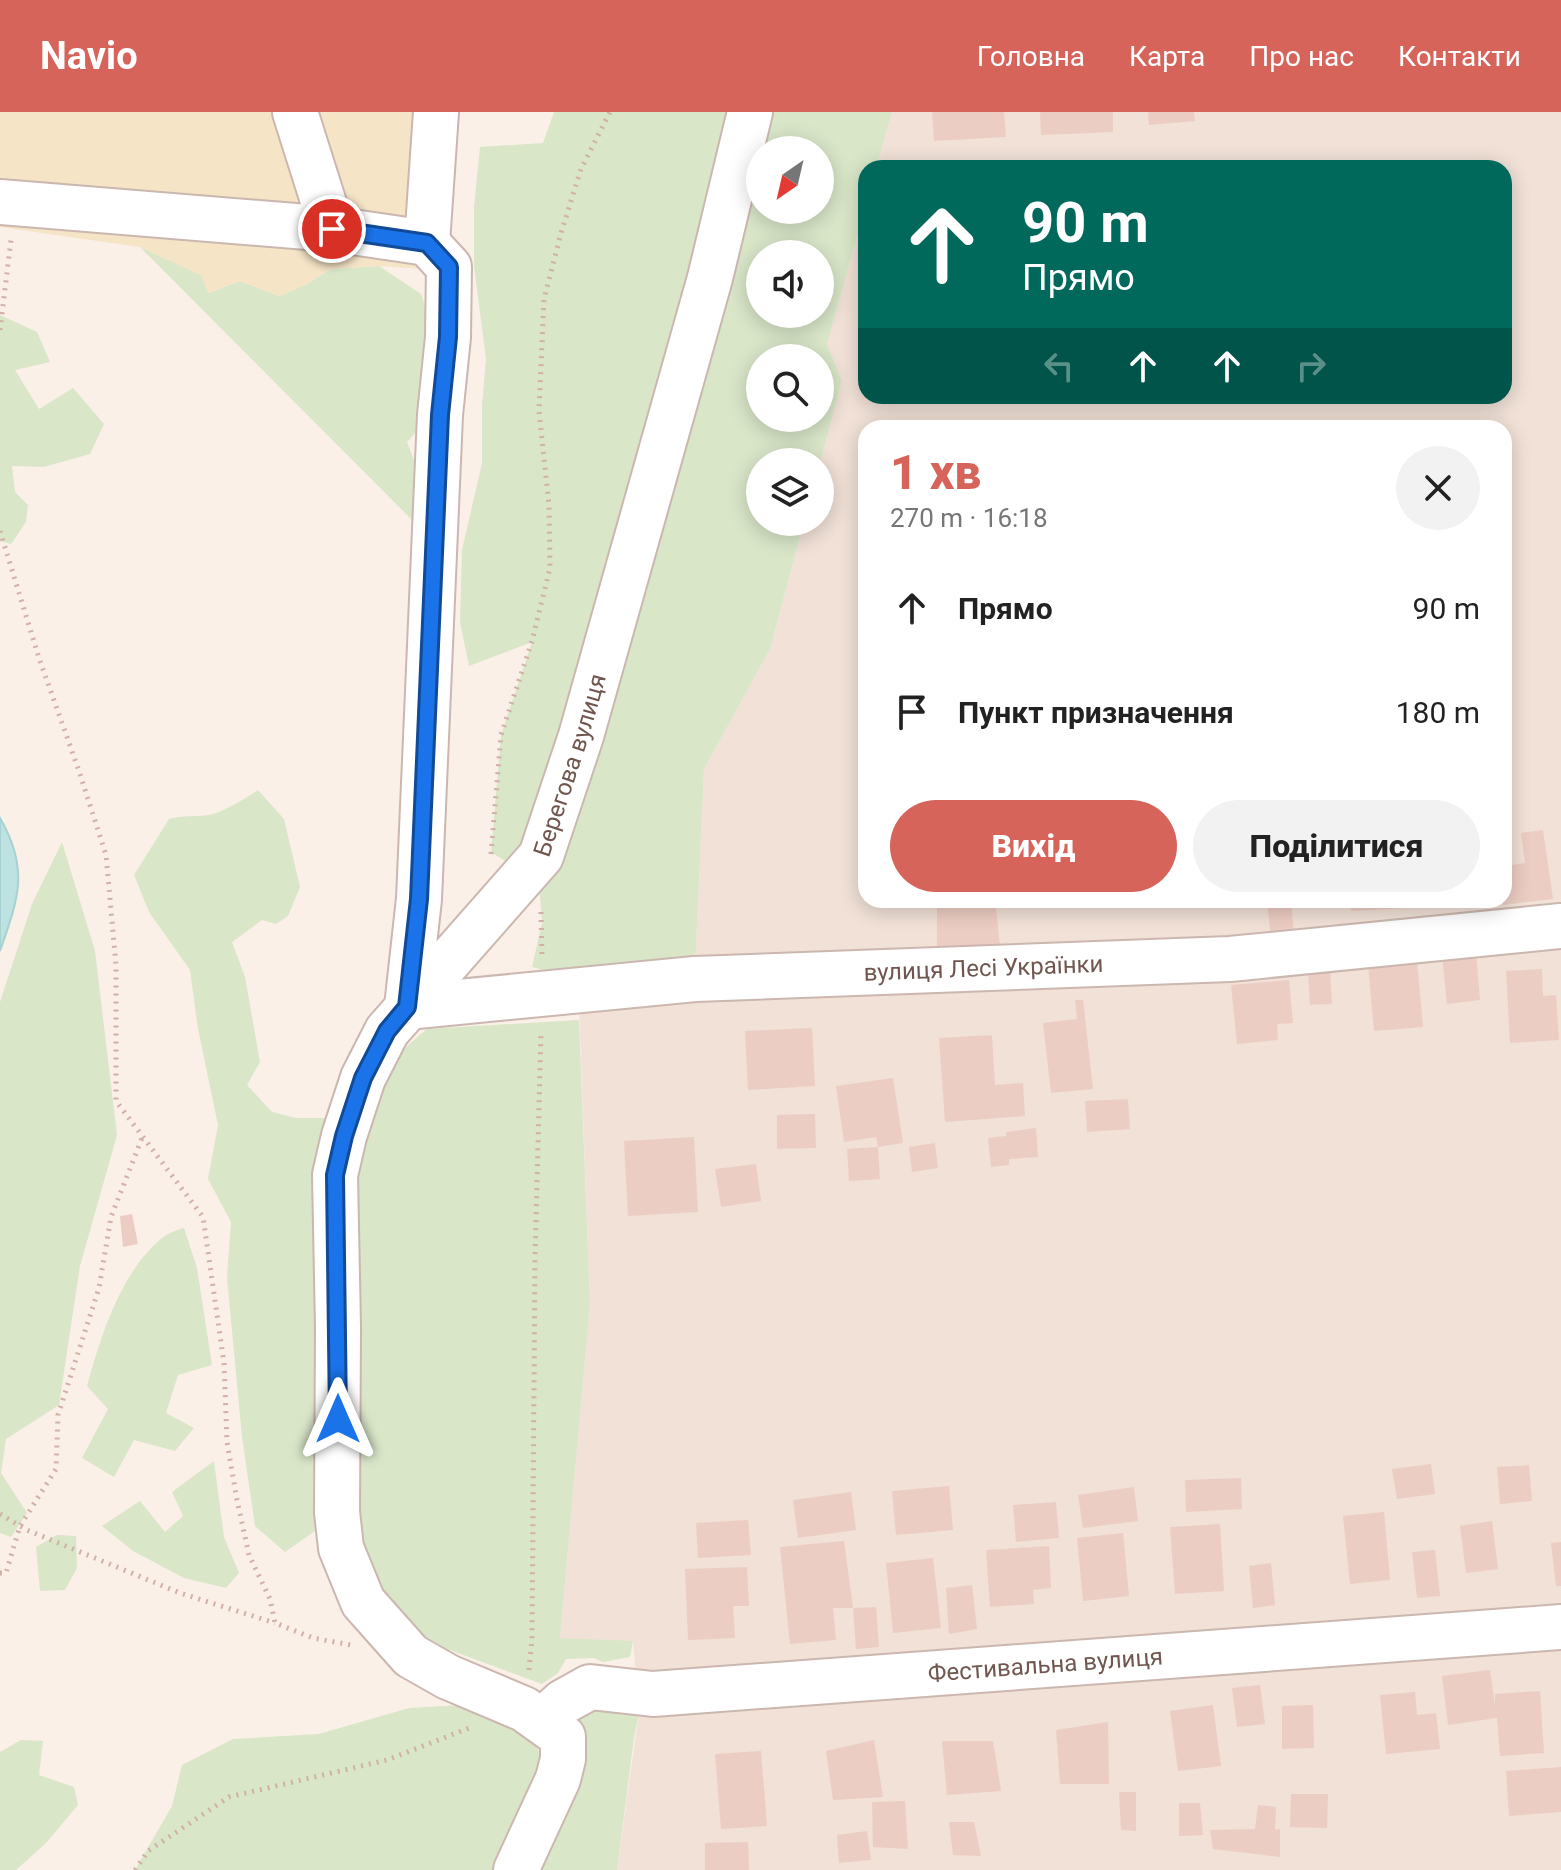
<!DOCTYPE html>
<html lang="uk">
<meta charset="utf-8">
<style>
body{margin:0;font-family:Roboto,sans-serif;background:#f2f2f2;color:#222;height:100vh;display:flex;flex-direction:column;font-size:30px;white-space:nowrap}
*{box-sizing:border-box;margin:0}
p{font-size:26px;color:#767676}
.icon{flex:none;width:44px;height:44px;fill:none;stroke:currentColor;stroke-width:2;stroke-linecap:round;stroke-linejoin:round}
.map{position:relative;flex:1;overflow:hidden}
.sheet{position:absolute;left:858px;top:308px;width:654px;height:488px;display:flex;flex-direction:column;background:#fff;border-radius:24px;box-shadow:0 4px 20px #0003}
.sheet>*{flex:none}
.banner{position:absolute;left:858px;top:48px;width:654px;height:244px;border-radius:24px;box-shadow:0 4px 20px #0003;background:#00695c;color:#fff;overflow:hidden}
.needle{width:52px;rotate:214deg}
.controls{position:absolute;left:746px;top:24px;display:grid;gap:16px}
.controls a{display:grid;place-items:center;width:88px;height:88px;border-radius:50%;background:#fff;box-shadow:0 4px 20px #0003;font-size:40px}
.pin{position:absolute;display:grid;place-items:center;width:68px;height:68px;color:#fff;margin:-34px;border:4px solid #fff;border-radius:50%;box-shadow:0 2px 8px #0007}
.me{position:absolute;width:88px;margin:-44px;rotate:0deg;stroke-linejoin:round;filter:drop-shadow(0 0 6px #0008)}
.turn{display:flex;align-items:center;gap:28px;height:168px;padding:0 32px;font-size:36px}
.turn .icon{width:104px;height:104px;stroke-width:2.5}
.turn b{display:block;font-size:56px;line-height:68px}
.lanes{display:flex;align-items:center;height:76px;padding:0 32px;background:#0003;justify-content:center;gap:40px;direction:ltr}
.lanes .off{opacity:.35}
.round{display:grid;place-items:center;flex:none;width:84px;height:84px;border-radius:42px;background:#f2f2f2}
.summary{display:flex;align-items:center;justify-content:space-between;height:136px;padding:0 32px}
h1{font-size:48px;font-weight:800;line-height:60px;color:#d6645b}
.button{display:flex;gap:16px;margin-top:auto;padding:16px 32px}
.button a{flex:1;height:92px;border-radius:48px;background:#d6645b;color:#fff;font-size:32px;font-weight:800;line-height:92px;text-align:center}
.button a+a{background:#f2f2f2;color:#222}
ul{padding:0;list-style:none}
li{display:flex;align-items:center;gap:24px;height:104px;padding:0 32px}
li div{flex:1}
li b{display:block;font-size:30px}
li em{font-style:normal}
header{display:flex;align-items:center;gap:48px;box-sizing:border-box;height:112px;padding:0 40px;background:#d6645b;color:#fff}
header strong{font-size:38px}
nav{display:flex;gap:44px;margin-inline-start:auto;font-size:28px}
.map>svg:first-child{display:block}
</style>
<header>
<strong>Navio</strong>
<nav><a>Головна</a><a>Карта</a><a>Про нас</a><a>Контакти</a></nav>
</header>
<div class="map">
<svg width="1561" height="1758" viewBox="0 0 1561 1758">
<rect width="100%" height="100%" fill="#faf0e8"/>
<!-- residential -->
<path fill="#f1e1d7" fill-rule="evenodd" d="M892,0H1561V1758H617L639,1600L633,1530L560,1526L590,1192L579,891L695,857L704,657L770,537L804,410H820V351L842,269L827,232L866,93V284H1504V56H876ZM866,316H1504V788H866Z"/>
<!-- green -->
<g fill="#d9e6c8" fill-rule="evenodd">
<path d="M554,0H892L876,56H866V93L827,232L842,269L820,351L760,350V410H804L770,537L704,657L695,857L565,864L532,855L542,811L539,770L491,740L501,623L532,530L469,554L460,510L462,438L482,351V294L486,247L474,154V95L480,35L543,31ZM760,38H820V98H760ZM760,142H820V202H760ZM760,246H820V306H760Z"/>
<path d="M140,135L201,163L209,181L240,169L279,184L305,173L331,157L379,154L421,182L431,212L425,310L407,330L425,376V421Z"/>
<path d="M0,203L37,220L50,250L15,258L39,297L73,276L104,312L90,342L44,355L12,354L15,380L28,393L26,410L11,432L0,429Z"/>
<path d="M258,678L284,707L300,775L288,804L276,812L262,808L232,830L245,865L260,950L247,973L272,1000L296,1006H325L330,1024L322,1396L315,1419L285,1440L255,1414L242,1325L227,1166L231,1110L208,1067L218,1013L198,917L190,858L149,800L134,763L169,707C184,703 195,705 209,703C224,700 246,686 258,678Z"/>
<path d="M62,730L95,839L117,1023L80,1154L59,1293L6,1327L1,1361L27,1401L11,1425L0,1421V890L32,792Z"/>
<path d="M579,908L590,1192L560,1526L633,1529L630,1545L603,1550L594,1546L566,1547L558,1561L542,1572L431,1531L400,1510L369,1457L356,1432L346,1066L381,956L427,917Z"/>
<path d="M184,1116L197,1156L212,1253L178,1263L166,1301L194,1316L175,1339L134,1328L114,1365L82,1346L108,1297L87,1274C101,1224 120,1161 162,1126C168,1121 177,1118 184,1116Z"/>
<path d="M214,1349L224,1425L239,1461L226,1476L184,1466L133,1439L102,1414L140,1389L165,1420L183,1404L172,1380Z"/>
<path d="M57,1423L76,1424L77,1456L65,1478L40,1479L36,1435Z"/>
<path d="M583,1589L639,1600L634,1626L617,1758H540L580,1676L587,1628L570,1607Z"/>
<path d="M477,1592L526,1615L540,1642L533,1680L495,1758H135L172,1694L182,1653L233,1627L319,1622L409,1596Z"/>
<path d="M21,1628L43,1629L39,1663L74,1675L78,1693L46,1731L16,1758H0V1640Z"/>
</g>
<!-- sand -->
<path fill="#f5e4c6" d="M0,0H451L423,157L379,154L331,157L305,173L279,184L240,169L208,181L201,163L140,135L0,115Z"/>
<!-- water -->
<path fill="#bee1e1" stroke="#a6d2d2" stroke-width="2" d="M0,706C30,758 18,787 0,839Z"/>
<!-- building -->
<g fill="#eccdc3">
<path d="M932,0H1004L1006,25L934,29Z"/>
<path d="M1040,0H1113V20L1041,23Z"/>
<path d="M1148,0H1194L1195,9L1149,13Z"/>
<path d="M1543,718L1553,787L1503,793L1504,754L1525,751L1521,721Z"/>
<path d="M937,788H995L1000,834L937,836Z"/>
<path d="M1267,788H1291L1294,826L1271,828Z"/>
<path d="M1351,788H1406L1407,796L1351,799Z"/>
<path d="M1476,841L1480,888L1447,892L1442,844Z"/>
<path d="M1417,848L1423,915L1374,919L1368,852Z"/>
<path d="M1330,856L1332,892L1310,893L1308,857Z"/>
<path d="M1542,857L1543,884L1556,883L1559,928L1510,931L1506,859Z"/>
<path d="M1289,868L1293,911L1277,912L1278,928L1237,932L1231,873Z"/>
<path d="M1075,888H1083L1093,977L1051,981L1043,911L1077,907Z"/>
<path d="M812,916L815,974L748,978L745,919Z"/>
<path d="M992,923L995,973L1023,971L1025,1004L945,1010L939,926Z"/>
<path d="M893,966L903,1031L878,1035L876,1025L844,1030L836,974Z"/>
<path d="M1128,987L1130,1017L1087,1020L1085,989Z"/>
<path d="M815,1002L816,1036L777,1037V1003Z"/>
<path d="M1036,1016L1038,1045L1009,1047V1053L991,1055L988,1026L1006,1024V1020Z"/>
<path d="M694,1025L698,1100L628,1104L624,1029Z"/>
<path d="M935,1031L938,1056L912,1060L909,1035Z"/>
<path d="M878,1035L880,1067L849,1069L847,1037Z"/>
<path d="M756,1052L761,1089L721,1095L715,1057Z"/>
<path d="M132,1102L138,1132L123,1135L120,1104Z"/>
<path d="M1431,1352L1435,1382L1397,1387L1392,1357Z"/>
<path d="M1529,1353L1532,1389L1500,1392L1497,1355Z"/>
<path d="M1241,1366L1242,1397L1186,1400L1185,1368Z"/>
<path d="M949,1374L953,1418L896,1423L892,1379Z"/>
<path d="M1134,1375L1138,1409L1083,1416L1078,1383Z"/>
<path d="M851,1380L856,1418L798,1426L793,1388Z"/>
<path d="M1056,1390L1059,1426L1016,1430L1013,1393Z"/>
<path d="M1384,1400L1390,1468L1350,1472L1343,1404Z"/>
<path d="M748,1408L751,1443L698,1446L696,1411Z"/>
<path d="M1492,1409L1498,1457L1466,1461L1460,1414Z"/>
<path d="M1220,1412L1224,1479L1175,1482L1170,1415Z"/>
<path d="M1123,1421L1129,1484L1083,1489L1077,1426Z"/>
<path d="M844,1429L853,1496H833L836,1528L790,1532L780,1435Z"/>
<path d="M1561,1430V1474H1556L1551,1431Z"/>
<path d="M1049,1434L1051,1476L1033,1478L1034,1492L990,1495L986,1438Z"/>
<path d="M1435,1438L1440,1484L1417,1486L1412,1440Z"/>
<path d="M933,1446L941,1516L893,1521L886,1451Z"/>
<path d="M1271,1451L1275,1493L1253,1496L1249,1454Z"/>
<path d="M747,1455L749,1494H733L735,1526L688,1528L685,1457Z"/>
<path d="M972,1473L977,1517L949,1522L946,1476Z"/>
<path d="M876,1495L879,1535L856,1537L853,1496Z"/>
<path d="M1490,1558L1495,1595V1582L1540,1579L1544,1641L1500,1644L1497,1606L1448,1613L1442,1564Z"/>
<path d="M1260,1573L1265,1612L1237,1615L1232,1576Z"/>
<path d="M1415,1580L1417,1603L1436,1601L1440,1637L1386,1642L1380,1583Z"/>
<path d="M1213,1593L1221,1654L1178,1659L1170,1599Z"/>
<path d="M1313,1593L1314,1636L1282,1637V1594Z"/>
<path d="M1108,1610L1109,1672H1060L1056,1618Z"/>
<path d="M874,1628L883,1685L833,1688L826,1639Z"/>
<path d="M942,1629H993L1001,1679L947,1683Z"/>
<path d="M761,1639L767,1714L721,1717L715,1642Z"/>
<path d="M1561,1655V1700L1509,1704L1506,1659Z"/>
<path d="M1119,1680H1136V1719L1121,1718Z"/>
<path d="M1291,1682H1328L1327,1716L1290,1715Z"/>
<path d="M905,1689L908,1737L873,1735L872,1690Z"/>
<path d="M1179,1691H1200L1203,1723L1179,1724Z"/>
<path d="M1258,1693L1276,1695L1275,1718L1280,1717V1745L1213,1737L1210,1718L1255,1717Z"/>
<path d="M949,1710H974L981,1744L953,1743Z"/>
<path d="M867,1719L871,1748L839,1751L837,1723Z"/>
<path d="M748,1730L749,1758H705V1731Z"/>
</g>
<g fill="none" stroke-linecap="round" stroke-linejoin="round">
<!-- minor casing -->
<g stroke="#cbb7af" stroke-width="48">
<g id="minor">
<path d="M295,0L332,117"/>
<path d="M0,90L332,117L427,131L449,155L448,225L440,303L419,787L407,895"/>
<path d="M427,131L436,0"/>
<path id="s1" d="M407,895L695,867L1230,847L1561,814"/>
<path id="s2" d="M542,1609L563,1590L590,1575L653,1582L1561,1515"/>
<path id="s3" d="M516,1758L558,1667L563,1647V1625L524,1597L448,1565L411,1544L363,1490L341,1436L337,1400L338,1215L335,1063L344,1024L363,966L387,919L541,744L581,624L710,166L750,0"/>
</g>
</g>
<!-- path -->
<g stroke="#d1b0a6" stroke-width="5" stroke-dasharray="2 6" stroke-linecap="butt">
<path d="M0,218L11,128"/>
<path d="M0,419L39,546L79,659L106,743L116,853V989L203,1105L224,1251L227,1330L237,1388L249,1443L270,1487L275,1511L313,1526L351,1533"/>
<path d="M491,742L501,623L532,529L550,456L549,393L539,299L544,187L561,121L581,57L610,0"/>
<path d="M541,800L542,846"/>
<path d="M0,1402L27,1418L180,1481L275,1511"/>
<path d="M0,1461H6L20,1414L56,1357L58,1303L99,1176L111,1105L142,1026"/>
<path d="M529,1558L532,1527L535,1147L541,920"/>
<path d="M135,1758L148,1739L229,1685L387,1648L469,1616"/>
</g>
<!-- minor -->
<use href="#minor" stroke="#fff" stroke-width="44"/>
</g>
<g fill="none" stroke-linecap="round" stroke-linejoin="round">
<!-- route casing -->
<g stroke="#114b97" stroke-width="20">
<path id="route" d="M332,117L427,131L449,155L448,225L440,303L419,787L407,895L387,919L363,966L344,1024L335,1063L338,1307"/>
</g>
<!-- route -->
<use href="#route" stroke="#1a73e8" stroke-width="14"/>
</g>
<g text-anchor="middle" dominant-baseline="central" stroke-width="8" stroke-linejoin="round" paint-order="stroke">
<!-- street labels -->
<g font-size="24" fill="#71564f" stroke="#fdf5ee">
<text stroke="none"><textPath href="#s3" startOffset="1302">Берегова вулиця</textPath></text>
<text stroke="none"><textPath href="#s1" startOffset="578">вулиця Лесі Українки</textPath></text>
<text stroke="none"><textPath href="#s2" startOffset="516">Фестивальна вулиця</textPath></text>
</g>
</g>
</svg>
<div class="controls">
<a><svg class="needle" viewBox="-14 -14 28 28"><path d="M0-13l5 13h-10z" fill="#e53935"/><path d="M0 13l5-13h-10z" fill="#767676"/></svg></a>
<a><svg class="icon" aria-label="sound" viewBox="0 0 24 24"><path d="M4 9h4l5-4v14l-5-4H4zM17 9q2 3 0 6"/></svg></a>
<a><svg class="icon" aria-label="search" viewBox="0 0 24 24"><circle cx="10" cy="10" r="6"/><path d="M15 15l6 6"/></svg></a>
<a><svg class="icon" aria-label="layers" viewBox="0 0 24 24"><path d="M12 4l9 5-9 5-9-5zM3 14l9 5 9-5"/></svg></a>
</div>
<div class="pin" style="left:332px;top:117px;background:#d93025"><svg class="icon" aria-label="arrive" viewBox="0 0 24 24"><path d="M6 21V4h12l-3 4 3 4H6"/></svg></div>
<svg class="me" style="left:338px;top:1307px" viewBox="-20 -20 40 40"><path d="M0-17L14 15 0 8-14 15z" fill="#1a73e8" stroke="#fff" stroke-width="4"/></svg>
<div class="banner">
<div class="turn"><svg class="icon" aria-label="ahead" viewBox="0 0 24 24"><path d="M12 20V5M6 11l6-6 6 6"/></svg><div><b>90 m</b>Прямо</div></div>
<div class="lanes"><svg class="icon off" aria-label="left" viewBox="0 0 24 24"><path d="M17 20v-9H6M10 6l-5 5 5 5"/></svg><svg class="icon" aria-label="ahead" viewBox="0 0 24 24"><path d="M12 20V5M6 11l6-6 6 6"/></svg><svg class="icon" aria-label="ahead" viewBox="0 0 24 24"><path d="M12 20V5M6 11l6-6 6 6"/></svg><svg class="icon off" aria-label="right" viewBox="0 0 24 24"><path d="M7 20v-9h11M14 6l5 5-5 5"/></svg></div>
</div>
<section class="sheet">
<div class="summary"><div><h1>1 хв</h1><p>270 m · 16:18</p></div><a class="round"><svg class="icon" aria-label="close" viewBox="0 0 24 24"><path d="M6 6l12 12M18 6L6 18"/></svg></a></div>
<ul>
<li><svg class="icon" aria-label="ahead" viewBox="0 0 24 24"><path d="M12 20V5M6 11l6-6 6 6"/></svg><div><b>Прямо</b></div><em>90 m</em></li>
<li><svg class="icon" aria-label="arrive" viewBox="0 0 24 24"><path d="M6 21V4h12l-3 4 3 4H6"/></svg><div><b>Пункт призначення</b></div><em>180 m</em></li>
</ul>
<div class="button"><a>Вихід</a><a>Поділитися</a></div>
</section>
</div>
